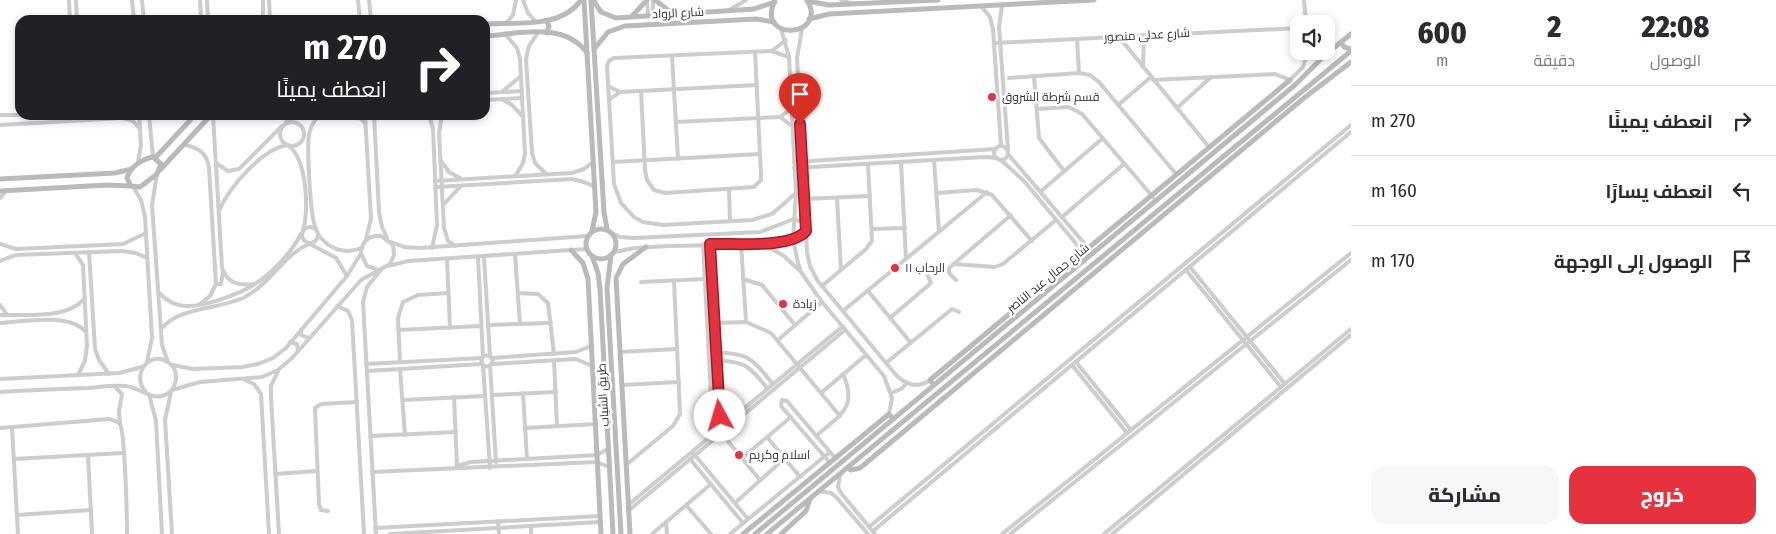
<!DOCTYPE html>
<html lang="ar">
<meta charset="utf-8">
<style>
body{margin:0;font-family:"Fira Sans Condensed",Cairo,sans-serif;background:#f7f7f7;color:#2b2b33;direction:rtl;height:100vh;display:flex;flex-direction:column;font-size:19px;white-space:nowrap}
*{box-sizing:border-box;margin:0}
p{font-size:16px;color:#7c7c81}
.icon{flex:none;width:28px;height:28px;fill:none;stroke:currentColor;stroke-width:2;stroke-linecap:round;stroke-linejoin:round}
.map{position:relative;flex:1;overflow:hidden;direction:ltr}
.drawer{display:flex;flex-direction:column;background:#fff;width:425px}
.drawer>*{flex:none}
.guide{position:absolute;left:15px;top:15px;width:475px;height:105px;border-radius:15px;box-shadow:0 2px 8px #0003;direction:rtl;background:#202124;color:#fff;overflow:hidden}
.tools{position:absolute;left:1290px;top:15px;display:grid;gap:10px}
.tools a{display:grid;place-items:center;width:45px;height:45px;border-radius:10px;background:#fff;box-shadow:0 2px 8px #0003;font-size:25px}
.pin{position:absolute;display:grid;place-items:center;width:42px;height:42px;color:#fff;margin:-51px -21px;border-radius:50% 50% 50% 0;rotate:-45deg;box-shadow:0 0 5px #0007}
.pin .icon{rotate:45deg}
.me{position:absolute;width:55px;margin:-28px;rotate:354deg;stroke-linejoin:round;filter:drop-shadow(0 0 4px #0008)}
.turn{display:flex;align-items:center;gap:18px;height:105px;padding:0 20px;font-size:22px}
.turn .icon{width:65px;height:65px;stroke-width:2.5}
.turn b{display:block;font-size:35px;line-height:42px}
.eta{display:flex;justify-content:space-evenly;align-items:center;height:85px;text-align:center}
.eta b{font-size:30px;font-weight:800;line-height:35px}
.primary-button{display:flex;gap:10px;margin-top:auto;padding:10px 20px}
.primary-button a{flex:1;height:58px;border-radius:15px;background:#e6323f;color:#fff;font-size:20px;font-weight:800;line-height:58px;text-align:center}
.primary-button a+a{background:#f7f7f7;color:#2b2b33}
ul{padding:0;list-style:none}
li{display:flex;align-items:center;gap:15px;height:70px;padding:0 20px;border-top:1px solid #e1e1e2}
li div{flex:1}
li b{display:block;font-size:19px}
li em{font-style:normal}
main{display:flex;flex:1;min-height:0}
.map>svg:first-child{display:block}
</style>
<main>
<section class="drawer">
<div class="eta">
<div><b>22:08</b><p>الوصول</p></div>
<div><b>2</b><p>دقيقة</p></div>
<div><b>600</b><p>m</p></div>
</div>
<ul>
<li><svg class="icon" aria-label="right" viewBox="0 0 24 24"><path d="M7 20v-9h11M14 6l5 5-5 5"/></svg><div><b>انعطف يمينًا</b></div><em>270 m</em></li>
<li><svg class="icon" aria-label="left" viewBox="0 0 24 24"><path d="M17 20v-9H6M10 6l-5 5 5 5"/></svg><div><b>انعطف يسارًا</b></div><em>160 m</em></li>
<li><svg class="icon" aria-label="arrive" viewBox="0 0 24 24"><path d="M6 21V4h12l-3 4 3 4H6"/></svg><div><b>الوصول إلى الوجهة</b></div><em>170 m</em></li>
</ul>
<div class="primary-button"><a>خروج</a><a>مشاركة</a></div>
</section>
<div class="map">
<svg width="1351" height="534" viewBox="0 0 1351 534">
<rect width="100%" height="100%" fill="#fff"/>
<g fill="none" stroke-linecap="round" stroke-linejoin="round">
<!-- street -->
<g stroke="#cdcdcd" stroke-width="4">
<path d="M69,0L70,20"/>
<path d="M76,0L77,20"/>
<path d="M132,0L134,20"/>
<path d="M142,0L144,20"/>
<path d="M200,0L201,20"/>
<path d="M207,0L208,20"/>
<path d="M263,0V20"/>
<path d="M269,0L270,20"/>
<path d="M358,0L360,20"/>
<path d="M369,0L371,20"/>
<path d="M523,0L528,13L535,21"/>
<path d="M647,0L648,16"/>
<path d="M653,0V15"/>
<path d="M841,0L850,3"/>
<path d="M1304,0L1306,24"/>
<path d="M1002,5L999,27L1008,150"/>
<path d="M981,6L990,17L993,29L1001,146"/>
<path d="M731,9L746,0"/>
<path d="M507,22L513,15L516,0"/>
<path d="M781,29L789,57L796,193L793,239L798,263L801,272L822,302L884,376L892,398L889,414"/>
<path d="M802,29L797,58L807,252L810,266L817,280L896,375C906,385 917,389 930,380"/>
<path d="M537,34L529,46L526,59L532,153L535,163L546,174"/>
<path d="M506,35L517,48L520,59L525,154L523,163L516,175"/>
<path d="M1119,37L1209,147"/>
<path d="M1077,39L1079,73"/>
<path d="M994,43L1299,28"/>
<path d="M773,50L786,40"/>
<path d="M1316,51L1325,55"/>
<path d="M672,56L678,159"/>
<path d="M789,57L771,51L614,58L609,61L607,66L614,184L621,203L634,217L643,222L663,225L752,220L772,214L796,193"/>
<path d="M1143,67L1144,35"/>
<path d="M1034,76L1039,138L1064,171"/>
<path d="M1009,78L1079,73L1090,75L1099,82L1176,174"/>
<path d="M1153,80L1275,74L1290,80L1303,67L1308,51"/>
<path d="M608,86L620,92L757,85"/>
<path d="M503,91L521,76"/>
<path d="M641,91L645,170L647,180L654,190L665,193L754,187L761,180V175L755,52"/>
<path d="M485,93L522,91"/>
<path d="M502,99L512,105L523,117"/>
<path d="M485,100L522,98"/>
<path d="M609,100L620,92"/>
<path d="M1118,105L1151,77"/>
<path d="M1177,108L1210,78"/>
<path d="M1037,109L1069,107L1082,114L1153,197"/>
<path d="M0,115H37"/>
<path d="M149,115L153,157"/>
<path d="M213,115L222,268C228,284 240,286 254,284"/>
<path d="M357,115L365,123"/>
<path d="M365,115L371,219L366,239"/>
<path d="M374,115L379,212L382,227L387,238"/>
<path d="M429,115L433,129L437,225L432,248"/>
<path d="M442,115L439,133L444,228L448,241L455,246"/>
<path d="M780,117L792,126"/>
<circle cx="292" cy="134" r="12"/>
<path d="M286,122L293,115"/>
<path d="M676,122L780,117L791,109"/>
<path d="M0,125L123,118L133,121L140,129"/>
<path d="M185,145C199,148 207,153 209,168L216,284L210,296L200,304"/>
<path d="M289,146C307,160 309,209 303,231"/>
<circle cx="1001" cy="153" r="7"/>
<path d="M1008,154L1090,250"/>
<path d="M934,160L939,232"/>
<path d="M1001,160L1024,181L1088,258"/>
<path d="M138,162L141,145L139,115"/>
<path d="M442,162L449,172L460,178"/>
<path d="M613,162L760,154"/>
<path d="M794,162L996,149"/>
<path d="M901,162L906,259"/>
<path d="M216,163L228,171L239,169L282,126"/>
<path d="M794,168L985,157L997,158"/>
<path d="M157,174L152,205L162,345L168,362"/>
<path d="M435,181L572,173L584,169L593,162"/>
<path d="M436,187L572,179L584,182L595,187"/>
<path d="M134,188L141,200L145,217L152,338L147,362"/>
<path d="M729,189L730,221"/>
<path d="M1040,192L1103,138"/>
<path d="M937,193L977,190L992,195L1032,241"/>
<path d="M0,198L6,191"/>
<path d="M837,198L841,270"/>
<path d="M804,199L870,196"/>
<path d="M443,205L460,187"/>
<path d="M219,211C229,187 263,148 288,145"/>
<path d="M1062,217L1124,164"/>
<circle cx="310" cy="235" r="8"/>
<path d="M316,229C310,218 307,149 309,135C310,127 314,121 319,115"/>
<path d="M872,229L905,228"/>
<path d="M612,233L620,237L634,238L760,232L794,219L805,223"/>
<path d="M318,234C328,249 345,255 361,248"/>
<path d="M391,242L404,247L420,248L587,236"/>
<path d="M741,243L746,322"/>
<path d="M0,244L16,249L123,244L146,233"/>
<path d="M310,244L336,258L347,276"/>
<path d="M703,244L712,415L711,434"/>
<path d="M710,244L718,397L723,425"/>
<path d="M765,245L784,256L799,270"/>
<path d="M89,252L95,349L99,360L109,374"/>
<path d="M614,252L635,248L670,246L775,244L797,238L805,231"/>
<path d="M75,253L83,265L87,346L85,361L78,375"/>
<path d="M515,255L520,324"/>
<path d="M478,257L483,357"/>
<path d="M484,257L490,356"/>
<path d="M447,259L450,328"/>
<path d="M0,261L16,255L122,251L136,253L147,258"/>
<path d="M954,264L995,267L1003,264L1056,220"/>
<path d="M388,266L408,261L586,249"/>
<path d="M1190,267L1285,384"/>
<path d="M1186,270L1281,387"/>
<path d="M743,279L762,285L795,325"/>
<path d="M956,280L949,273V268L1011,215"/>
<path d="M641,282L705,279"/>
<path d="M216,284H221L223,272"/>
<path d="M822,286L866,249L872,241L868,164"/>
<path d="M868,291L911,343"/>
<path d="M159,293C166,300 175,306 186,306C204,307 240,294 255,284C272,273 292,252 301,234"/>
<path d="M518,293L538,294L548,303L554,354"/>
<path d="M0,305L7,315"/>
<path d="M337,306L348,311L352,320L364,534"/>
<path d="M843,311L987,192"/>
<path d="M0,315C26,314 67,320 85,298"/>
<path d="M890,318L931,283L927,274"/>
<path d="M0,323C24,322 69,312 86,332"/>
<path d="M714,323L746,322L771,333L840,416"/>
<path d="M488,325L551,323"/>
<path d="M161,329C181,306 216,310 243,298C270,285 283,255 309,244"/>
<path d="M301,330V335L309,338"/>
<path d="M398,330L481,326"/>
<path d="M778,340L822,302"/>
<path d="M290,342L297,344L298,351"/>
<path d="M620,352L677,349"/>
<path d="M709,352C747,354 749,354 772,383"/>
<circle cx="487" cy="361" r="5.5"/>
<path d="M491,358L576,352L591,346"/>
<path d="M554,360L557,426"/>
<path d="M714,360C745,362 748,364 767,388"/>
<path d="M400,362L398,318L403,302L418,295L448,293"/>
<path d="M1076,362L1131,430"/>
<path d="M886,363L952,309L959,312"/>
<path d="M366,364L482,358"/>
<path d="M491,364L576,359L592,366"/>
<path d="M173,365L193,369L242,367L258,364L273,358L286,348L347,276L360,255"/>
<path d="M483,365L490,468"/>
<path d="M490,365L496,462"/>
<path d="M1072,365L1127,433"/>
<path d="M400,369L405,435"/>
<path d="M278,371L271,386V398L279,534"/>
<path d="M367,371L482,364"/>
<path d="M0,379L119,373L142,367"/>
<path d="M245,380L254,384L261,394L269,534"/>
<path d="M622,385L679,382"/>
<path d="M115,387L122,394L119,411L120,423"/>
<path d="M172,390L200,382L262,377L278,370L292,358L361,280L390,264L394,255L393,245L381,236C369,235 362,241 361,253L367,266L376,269"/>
<path d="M0,392C29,390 58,389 88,388C100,387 113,385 126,386C138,387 150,399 162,396C177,392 181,372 169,363C150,348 130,376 146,392"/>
<path d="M171,392L165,420L172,534"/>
<path d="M523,393L527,459"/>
<path d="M821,393L866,355"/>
<path d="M891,393L901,389L906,384"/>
<path d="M149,394L156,421L162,534"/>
<path d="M492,395L556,392"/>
<path d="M454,397L457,466"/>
<path d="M403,400L485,396"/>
<path d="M12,427L18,534"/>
<path d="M0,428L109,419C113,420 117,421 120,424C125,433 127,517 127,534"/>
<path d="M525,428L596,424"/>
<path d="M722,434L760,480"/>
<path d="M370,436L456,432"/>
<path d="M816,436C840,415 858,408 843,374"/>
<path d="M767,437L800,477"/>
<path d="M694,454L748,519"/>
<path d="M88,455L92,534"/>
<path d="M742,458L791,417"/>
<path d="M14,459L123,453"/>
<path d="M690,459L743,523"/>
<path d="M830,463L781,406L782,400L787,401L835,458"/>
<path d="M626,465L673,426L680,414L674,281"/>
<path d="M457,466L471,462L597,455L608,449"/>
<path d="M372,472L597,462L609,467"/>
<path d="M275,474L317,471"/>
<path d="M840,475L838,487L841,493L875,534"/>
<path d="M818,491L831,493L836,497L868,534"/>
<path d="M735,503L785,458"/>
<path d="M628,505L843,326"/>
<path d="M686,505L711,534"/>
<path d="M328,511L321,510L319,504L315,408L321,404L357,402"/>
<path d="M628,511L845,330"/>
<path d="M17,515L91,510"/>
<path d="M498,521L499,534"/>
<path d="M666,522L667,534"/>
<path d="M531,526V534"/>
<path d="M869,527L1351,125"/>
<path d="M375,528L600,516"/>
<path d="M873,531L1351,132"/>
<path d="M376,534L363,302L367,287L381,270"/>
<path d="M390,534L600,522"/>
<path d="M652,534L711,484"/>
<path d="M730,534L830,452"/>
<path d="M1002,534L1351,253"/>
<path d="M1010,534L1351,260"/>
<path d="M1104,534L1351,329"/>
<path d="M1112,534L1351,335"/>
</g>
<!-- secondary -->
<g stroke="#bababa" stroke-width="5">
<path d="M584,0L596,212L592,231"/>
<path d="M591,0L604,212L607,229"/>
<path d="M593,0L601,12L616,18L754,9L775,2"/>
<path d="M655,0L673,14"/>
<path d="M807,1L829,5L938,0"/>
<path d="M774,2C757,43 829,37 807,0"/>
<path d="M632,16L647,0"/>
<path d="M809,19L829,14L1094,0"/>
<path d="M546,20L549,26L547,33"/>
<path d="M485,24C516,22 561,29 581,0"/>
<path d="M485,36C518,34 565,21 587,53"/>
<path d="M1341,42L1344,47L1351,49"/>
<path d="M595,48L608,32L625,26L756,19L774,22"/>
<path d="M153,157L161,164L157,174L140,187L131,186L127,178C130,167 142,159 153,157Z"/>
<path d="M155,158L195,115"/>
<path d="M160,170L211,115"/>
<path d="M0,179L115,173L132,169"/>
<path d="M0,191L107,185L131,186"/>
<circle cx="601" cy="244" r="15"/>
<path d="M571,250L583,263L588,279L601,534"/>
<path d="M611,255L607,288L621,534"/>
<path d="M592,256L598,273L600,289L613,534"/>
<path d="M934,385L930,380L1290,80"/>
<path d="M847,468L851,470L860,468L1304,98L1351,62"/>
<path d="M630,534L616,278L623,264L646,247"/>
<path d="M743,534L889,414L893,419"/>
<path d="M755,534L1295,85L1325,55L1351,34"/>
<path d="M767,534L1351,51"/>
<path d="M781,534L806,511L810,499"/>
</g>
</g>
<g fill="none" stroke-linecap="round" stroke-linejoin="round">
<!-- route casing -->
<g stroke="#962029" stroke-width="12">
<path id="route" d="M720,416L710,244C734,243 790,249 806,231L800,124"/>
</g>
<!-- route -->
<use href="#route" stroke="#e6323f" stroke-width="9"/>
</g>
<!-- markers -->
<g fill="#e6323f" stroke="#fff" stroke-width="2">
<circle cx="992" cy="97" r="5"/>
<circle cx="895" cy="268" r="5"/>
<circle cx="783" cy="304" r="5"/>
<circle cx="739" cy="455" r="5"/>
</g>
<g text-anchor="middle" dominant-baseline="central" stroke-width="5" stroke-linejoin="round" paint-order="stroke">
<!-- street labels -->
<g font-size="12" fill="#303030" stroke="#fff">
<text transform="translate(678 13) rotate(-3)">شارع الرواد</text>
<text transform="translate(1147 35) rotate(-3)">شارع عدلى منصور</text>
<text transform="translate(1048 278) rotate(-39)">شارع جمال عبد الناصر</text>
<text transform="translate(603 395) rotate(-93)">طريق الشباب</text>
</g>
<!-- poi labels -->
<g font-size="12" fill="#303030" stroke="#fff" text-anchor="start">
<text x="1002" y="97">قسم شرطة الشروق</text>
<text x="905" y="268">الرحاب ١١</text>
<text x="793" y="304">زيادة</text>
<text x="749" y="455">اسلام وكريم</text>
</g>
</g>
</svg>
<div class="tools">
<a><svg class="icon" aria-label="sound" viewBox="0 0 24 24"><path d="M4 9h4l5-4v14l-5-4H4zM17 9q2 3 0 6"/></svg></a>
</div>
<div class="pin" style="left:800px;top:124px;background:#d93025"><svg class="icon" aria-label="arrive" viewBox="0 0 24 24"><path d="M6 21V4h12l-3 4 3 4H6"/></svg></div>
<svg class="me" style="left:720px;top:416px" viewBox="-20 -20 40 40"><circle r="19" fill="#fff"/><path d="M0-13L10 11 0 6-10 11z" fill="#e6323f"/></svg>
<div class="guide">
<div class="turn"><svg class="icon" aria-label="right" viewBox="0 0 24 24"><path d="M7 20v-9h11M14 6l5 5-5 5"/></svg><div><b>270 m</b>انعطف يمينًا</div></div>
</div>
</div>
</main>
